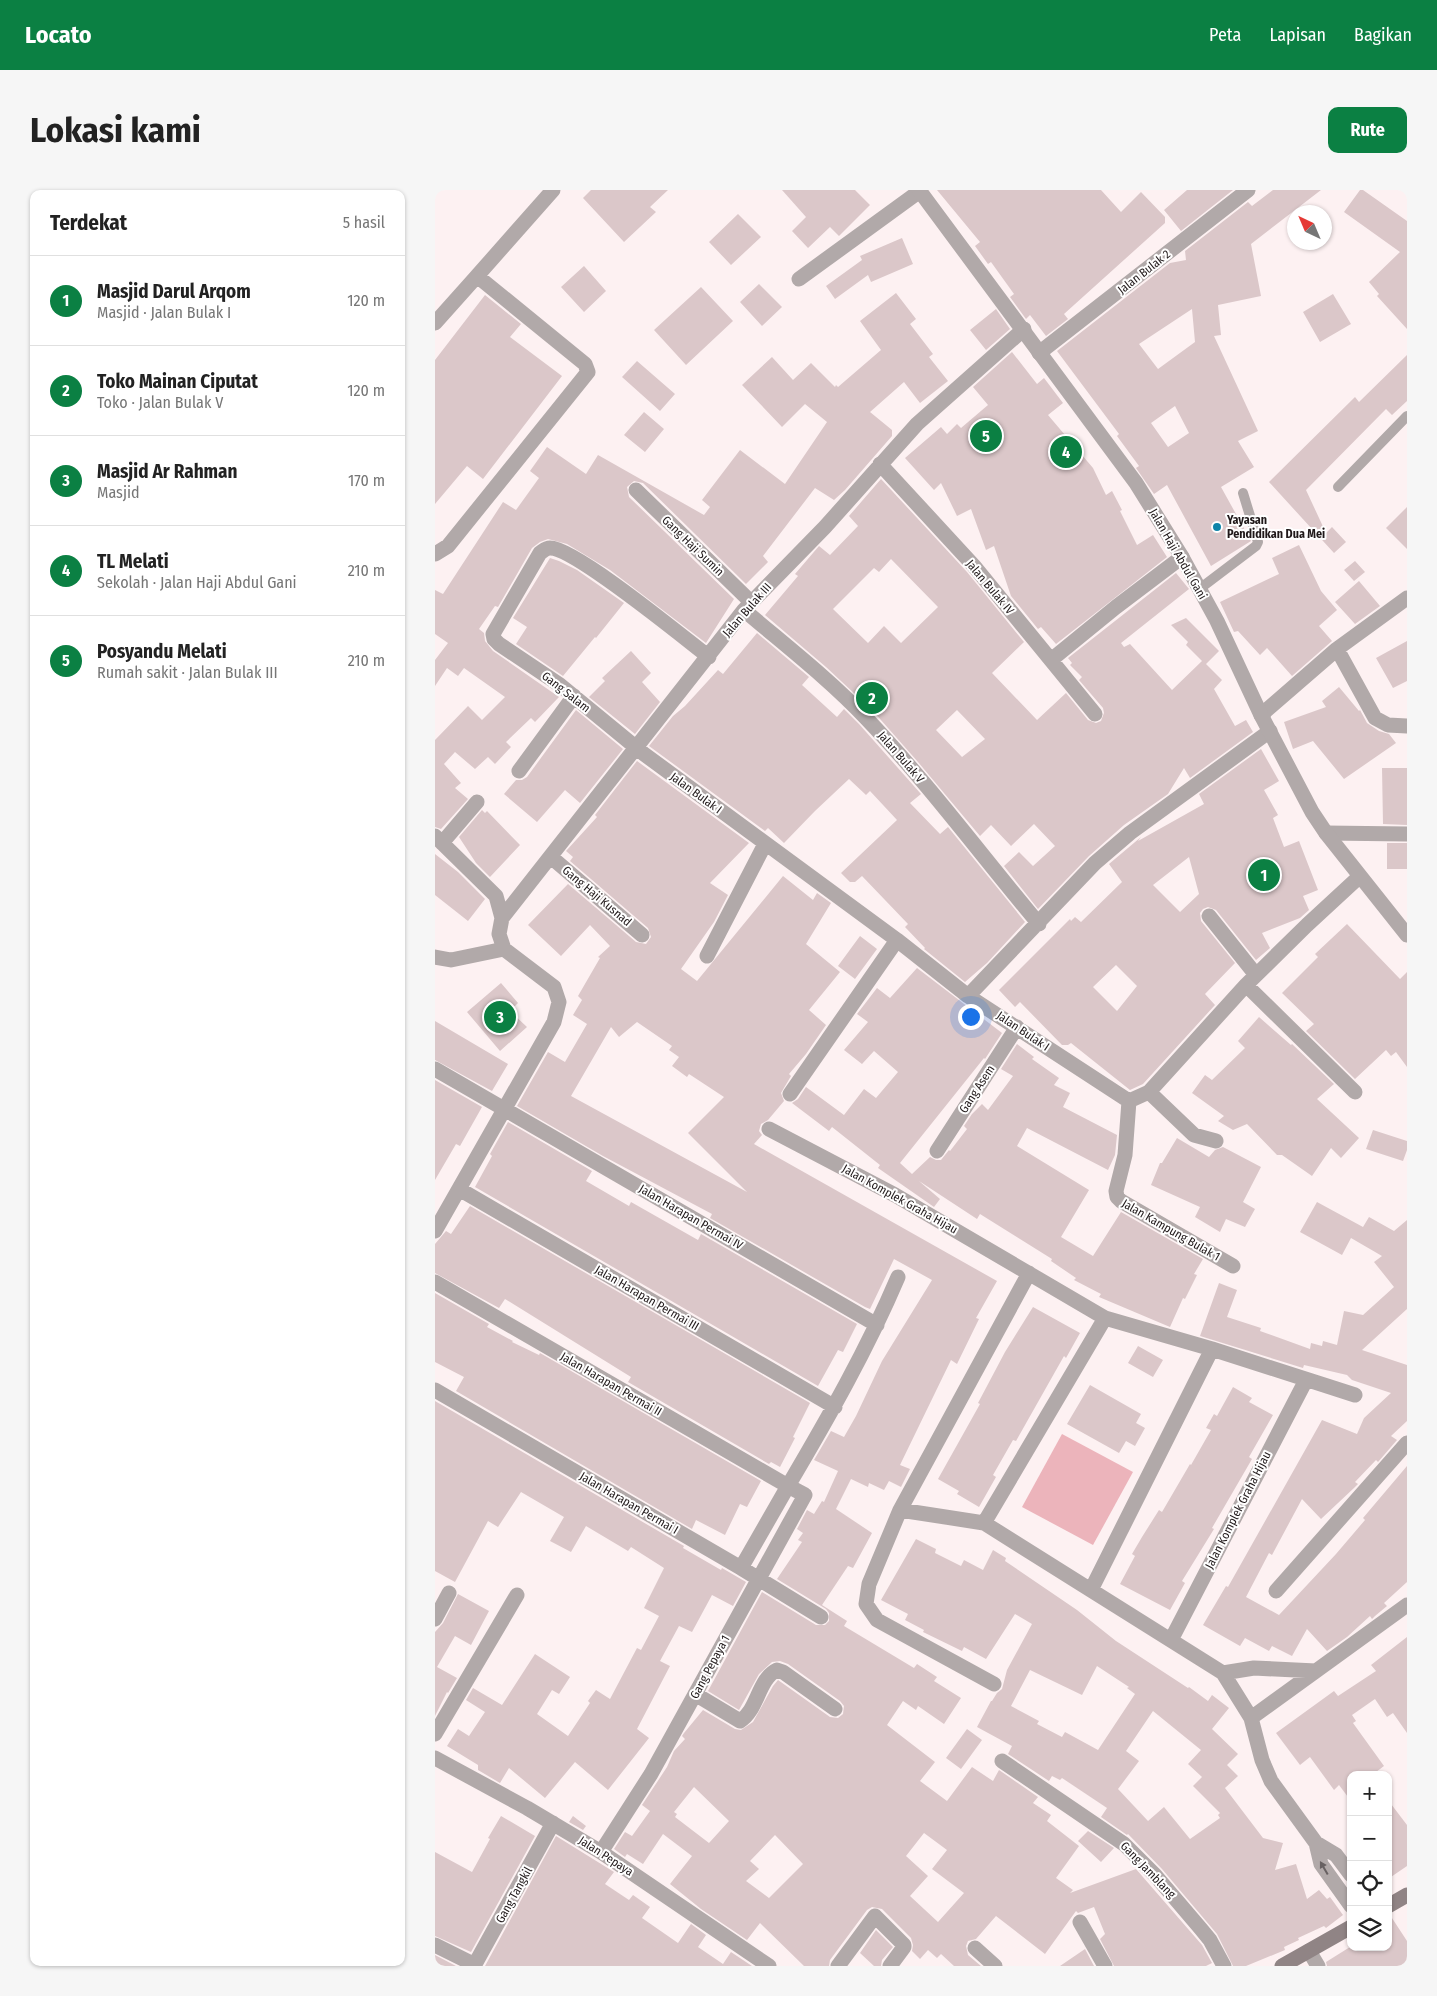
<!DOCTYPE html>
<html lang="id">
<meta charset="utf-8">
<style>
:root{--surface:#fff;--page:#f6f6f6;--text:#222;--muted:#767676;--line:#e0e0e0;--accent:#0b8043}
body{margin:0;font-family:"Fira Sans Condensed",sans-serif;background:var(--page);color:var(--text)}
.controls{position:absolute;right:15px;bottom:15px;display:grid;overflow:hidden;border-radius:10px;box-shadow:0 1px 4px #0004}
.controls button{width:45px;height:45px;display:grid;place-items:center;padding:0;border:0;border-bottom:1px solid var(--line);background:var(--surface);color:var(--text);font:25px sans-serif}
.compass{position:absolute;left:852px;top:15px;width:45px;height:45px;border-radius:50%;background:var(--surface);box-shadow:0 1px 4px #0004;rotate:316deg}
.you{position:absolute;left:535px;top:826px;width:18px;height:18px;margin:-12px;border:4px solid #fff;border-radius:50%;background:#1a73e8;box-shadow:0 0 0 8px #1a73e833}
.badge{display:grid;place-items:center;width:32px;height:32px;border-radius:50%;background:var(--accent);color:#fff;font-size:16px;font-weight:700}
.pin{position:absolute;translate:-50% -50%;border:2px solid #fff;box-shadow:0 1px 5px #0006}
.list{margin:0;padding:0;list-style:none}
h2{display:flex;justify-content:space-between;align-items:center;height:65px;margin:0;padding:0 20px;font-size:21px}
h2 small{font-size:16px;font-weight:400;color:var(--muted)}
.list li{display:grid;grid-template-columns:32px 1fr auto;gap:15px;align-items:center;box-sizing:border-box;height:90px;padding:0 20px;border-top:1px solid var(--line)}
.list b{display:block;font-size:19px;white-space:nowrap}
.list p{margin:0;font-size:16px;white-space:nowrap;color:var(--muted)}
.list em{font-size:16px;font-style:normal;color:var(--muted)}
.icon{flex:none;width:28px;height:28px;fill:none;stroke:currentColor;stroke-width:2;stroke-linecap:round;stroke-linejoin:round}
.map{position:relative;flex:none;width:972px;height:1776px;overflow:hidden;border-radius:10px}
header{display:flex;align-items:center;gap:30px;box-sizing:border-box;height:70px;padding:0 25px;background:var(--accent);color:#fff}
header strong{font-size:24px}
nav{display:flex;gap:28px;margin-inline-start:auto;font-size:18px}
.intro{display:flex;align-items:center;justify-content:space-between;box-sizing:border-box;height:120px;padding:0 30px}
h1{margin:0;font-size:35px}
.button{padding:12px 22px;border-radius:10px;background:var(--accent);color:#fff;font-size:18px;font-weight:700}
main{display:flex;gap:30px;padding:0 30px}
aside{flex:1;background:var(--surface);border-radius:10px;box-shadow:0 1px 4px #0004}
.map>svg:first-child{display:block}
</style>
<header>
<strong>Locato</strong>
<nav><a>Peta</a><a>Lapisan</a><a>Bagikan</a></nav>
</header>
<div class="intro"><h1>Lokasi kami</h1><a class="button">Rute</a></div>
<main>
<aside>
<h2>Terdekat<small>5 hasil</small></h2>
<ul class="list">
<li><span class="badge">1</span><div><b>Masjid Darul Arqom</b><p>Masjid · Jalan Bulak I</p></div><em>120 m</em></li>
<li><span class="badge">2</span><div><b>Toko Mainan Ciputat</b><p>Toko · Jalan Bulak V</p></div><em>120 m</em></li>
<li><span class="badge">3</span><div><b>Masjid Ar Rahman</b><p>Masjid</p></div><em>170 m</em></li>
<li><span class="badge">4</span><div><b>TL Melati</b><p>Sekolah · Jalan Haji Abdul Gani</p></div><em>210 m</em></li>
<li><span class="badge">5</span><div><b>Posyandu Melati</b><p>Rumah sakit · Jalan Bulak III</p></div><em>210 m</em></li>
</ul>
</aside>
<div class="map">
<svg width="972" height="1776" viewBox="0 0 972 1776">
<rect width="100%" height="100%" fill="#fdf1f2"/>
<path fill="#ecb4bb" d="M627,1244L698,1282L658,1355L587,1317Z"/>
<path fill="#dbc7c9" fill-rule="evenodd" d="M156,0H233L215,17L221,22L189,52L148,8Z
M347,0H420L435,15L404,46L395,37L373,58L357,41L371,27Z
M502,0H666L686,22L706,2L730,27V33L629,124L633,129L611,146L595,125L591,129L575,107L579,104L556,72L553,74L540,56L545,52Z
M752,0H798L746,41L729,20Z
M838,0H886L816,54L826,106L783,115L786,145L779,146L823,241L803,251L819,277L786,297L816,351L776,376L732,295L719,304L701,278L704,276L682,246L684,244L622,161L735,73L751,70L750,61L813,12L817,16ZM757,119L760,152L723,179L704,154ZM740,216L754,243L733,257L716,233Z
M925,0H928L972,31V139L942,106L944,104L934,92L965,62L909,22Z
M303,24L326,47L296,75L274,52Z
M467,48L478,74L436,92L433,85L400,109L391,96L427,70L425,66Z
M149,76L171,101L149,122L126,97Z
M324,94L347,117L327,136L305,112Z
M266,97L298,131L251,175L219,140Z
M461,103L481,129L475,134L498,164L494,167L513,191L485,213L469,192L435,222L457,240V246L410,300L399,310L380,298L328,366L333,372L311,394L208,293L199,291L192,297L194,307L299,409L271,453L175,380L132,354L113,349L105,352L97,358L63,417L60,416L44,439L49,443L50,451L58,461L124,507L100,532L96,528L71,552L76,557L60,574L53,567L40,579L20,562L9,574L26,593L20,598L33,609L6,639L0,637V550L33,516L47,530L70,507L29,478L23,486L12,478L0,496V470L13,453L0,444V400L8,404L68,312L81,320L104,288L95,281L112,257L151,284L163,265L269,325L275,317L267,310L305,260L350,294L392,232L370,214L347,237L307,195L337,167L358,190L376,173L400,197L401,195L403,197L446,160L425,131Z
M898,104L916,134L885,152L868,122Z
M50,105L86,134L75,147L127,186L48,289L32,276L0,314V170Z
M561,119L575,139L551,160L535,140Z
M577,162L602,194L609,188L628,213L613,225L658,278L671,305L677,301L687,320L685,321L702,355L718,345L732,367L621,454L606,437L603,439L576,406L559,356L551,360L536,319L522,326L506,293L499,300L470,268L506,237L512,244L522,234L526,238L553,215L538,197Z
M972,165V211L957,225L951,219L871,300L891,343L897,337L911,352L899,363L834,292L920,207L924,212Z
M202,171L240,204L225,221L187,187Z
M209,222L229,239L210,262L189,245Z
M446,289L532,382L589,452L557,483L602,530L631,503L653,530L661,533L666,531L669,523L668,518L644,490L647,487L635,475L637,473L633,468L741,383L754,399L686,453L689,457L695,454L737,500L767,471L751,455L753,452L736,435L751,428L784,461L771,474L787,490L779,499L800,536L811,530L818,542L755,588L749,578L733,604L689,635L654,666L603,719L569,676L584,662L598,676L620,656L599,634L576,656L556,635L545,646L483,572L438,521L391,477L330,425L363,386L360,384L384,356L395,365L423,336L414,326ZM456,369L503,417L466,453L449,436L433,453L398,419L439,378L444,382ZM522,520L550,549L527,567L501,540Z
M972,317V359L951,338Z
M864,355L886,401L902,420L884,436L897,451L857,486L832,458L825,465L803,441L799,442L785,412L844,384L837,368Z
M115,368L124,371L142,380L189,413L161,448L160,447L128,486L81,454L92,437L78,428Z
M920,371L930,382L919,391L909,380Z
M924,391L945,416L920,434L900,412Z
M322,443L374,487L367,495L402,527L409,519L424,534L486,604L475,613L505,644L513,637L590,732L552,773L530,792L489,759L490,758L470,737L473,734L427,686L420,692H415L406,683L462,630L435,601L431,605L414,589L380,621L349,653L333,638L330,641L214,556L238,526L250,516L283,480L288,484Z
M972,451V491L958,498L941,468Z
M196,461L216,483L207,492L225,512L200,544L154,507L170,491L167,488Z
M904,497L924,521L925,520L932,533L944,541L954,544L961,553L909,589L878,551L858,559L849,532L891,517L887,511Z
M141,520L188,559L145,613L130,600L102,632L69,604L81,590H87L92,587Z
M826,559L844,591L829,600L843,625L838,628L849,657L864,651L883,700L868,706L874,720L865,728L827,743L835,758L821,770L781,720L773,717L768,719L765,723L766,731L800,773L770,804L780,815L708,894L695,900L636,853L633,855H627L585,812L580,817L564,800L635,729L636,731L640,727L646,732L687,692L674,674L706,647L703,651L769,614L764,604ZM754,667L764,704L745,722L718,695ZM681,775L702,796L682,821L658,797Z
M202,571L314,653L275,693L293,705L279,732L246,779L262,791L348,686L378,710L382,703L396,713L371,754L405,782L374,820L391,835L371,864L354,884L356,886L346,903L349,911L333,930L326,934L324,941L327,945L319,954L562,1091L541,1128L544,1129L522,1174L516,1170L465,1275L475,1279L466,1297L454,1291L449,1300L434,1293L433,1297L416,1289L401,1319L437,1343L418,1378L413,1376L387,1415L412,1431L409,1436L479,1478L482,1474L502,1487L499,1491L526,1508L509,1534L483,1516L481,1520L468,1511L452,1535L500,1572L485,1591L512,1611L537,1577L558,1591L564,1580L603,1607L598,1613L616,1625L612,1631L644,1656L621,1688L638,1700L635,1703L701,1679L767,1755L777,1773L771,1776H679L665,1749L670,1744L659,1717L643,1723L641,1721L610,1764L561,1726L541,1749L533,1751L531,1756L533,1765L546,1776H519L506,1764L502,1768L493,1760L485,1769L477,1761L478,1755L476,1748L447,1719L437,1717L432,1720L395,1770L394,1776H369L325,1733L312,1750L266,1719L235,1694L257,1666L228,1644L208,1674L192,1664L190,1667L179,1659L190,1642L197,1646L215,1621L207,1615L232,1577L239,1561L250,1549L247,1546L249,1543L268,1520L300,1539L306,1540L318,1532L338,1496L343,1490L395,1527L403,1528L408,1524L409,1516L405,1511L353,1474L345,1471L337,1472L324,1484L304,1520L273,1501L327,1402L381,1435H390L394,1431V1423L391,1419L342,1389L367,1352L363,1350L368,1343L362,1339L372,1320L379,1324L387,1311L389,1312L403,1281L379,1270L396,1241L409,1247L421,1226L447,1171L497,1090L459,1069L435,1119L430,1117L275,1028L277,1024L168,966L82,916L113,862L130,872L152,834L138,825L147,810L143,806L165,768L163,767L175,756L155,735L126,766L93,735L133,694L201,752L211,754L216,747L213,738L135,671L138,667L131,661L162,627L160,625ZM202,832L237,856L234,860L244,867L237,876L252,887L254,884L289,907L253,943L312,1002L136,906L176,837L184,847ZM259,1597L294,1631L274,1653L240,1627L242,1624L239,1622ZM489,1643L512,1660L497,1679L529,1703L503,1732L475,1706L493,1686L471,1666ZM340,1645L368,1674L334,1708L311,1691L324,1679L315,1671Z
M947,578H972V635L948,634Z
M47,620L50,623L52,621L85,655L55,687L41,673L24,647Z
M952,653H972V679H952Z
M0,664L23,682L50,709L33,731L0,705Z
M912,734L965,789L972,782V877L961,862L956,866L951,860L920,889L871,841L879,834L847,803L883,767L880,764Z
M425,746L442,759L420,789L403,776Z
M482,778L567,843L550,869L549,868L465,973L477,984L495,967L501,970H506L514,960L515,961L532,939L529,936L537,924L547,914L553,920L578,886L566,879L582,854L599,867L597,869L624,888L619,895L635,903L628,917L682,945L680,965L673,980L592,938L582,956L654,1000L626,1047L658,1066L686,1022L768,1069L759,1084L762,1085L750,1109L748,1108L735,1137L664,1107L666,1104L639,1090L641,1088L616,1071L617,1069L545,1024L542,1029L484,991L505,1009L499,1017L443,978L445,975L397,937L394,941L357,913L363,909L371,897L409,925L429,899L441,908L463,882L439,861L427,874L409,860L433,832L422,824L442,798L455,808Z
M66,793L83,813L75,821L92,837L65,861L32,822Z
M824,827L856,855L857,854L899,894L882,909L924,948L906,968L896,958L877,986L847,965H842L812,934L798,940L783,931L789,926L757,903L770,885L777,890L810,858L803,851Z
M0,831L73,874L57,901L0,870Z
M0,890L47,917L25,956L21,954L0,990Z
M73,932L157,981L151,991L194,1016L196,1012L263,1050L266,1044L422,1134L408,1162L403,1160L383,1196L40,997L57,966L55,964Z
M938,940L972,951V960L968,971L931,959Z
M742,948L774,967L780,960L788,957L826,977L808,1012L820,1019L810,1037L791,1029L785,1042L760,1027L765,1017L716,995L725,973H727Z
M882,1012L928,1037L934,1027L959,1041L972,1030V1119L927,1160L972,1175V1231L956,1246L962,1250L943,1272L941,1270L920,1292L923,1294L919,1298L886,1329L867,1309L837,1365L834,1363L811,1407L844,1425L901,1364L930,1330L928,1328L972,1276V1392L949,1413L952,1416L940,1426L937,1429L935,1426L912,1447L892,1461L872,1439L857,1466L837,1456L834,1461L810,1448L805,1456L768,1435L791,1396L793,1397L887,1230L922,1244L929,1228L956,1203L917,1190L912,1185L869,1175L868,1178L765,1146L784,1093L802,1100L792,1127L826,1138L825,1141L875,1159L876,1153L887,1156L888,1151L902,1155L909,1121L928,1125L959,1097L939,1072L947,1066L916,1048L907,1065L865,1042Z
M35,1016L375,1213L358,1247L360,1248L345,1277L336,1272L334,1274L193,1192L196,1187L70,1109L64,1118L0,1083V1054L11,1041L16,1044Z
M0,1103L54,1134L52,1137L78,1151L77,1152L104,1165L105,1163L326,1291L312,1317L305,1314L290,1345L261,1330L257,1339L21,1201L29,1187L0,1172Z
M598,1117L645,1143L631,1168L629,1166L581,1251L578,1250L558,1285L561,1287L544,1317L522,1304L524,1301L503,1289L545,1214L543,1213L570,1162Z
M703,1156L728,1170L718,1187L693,1173Z
M655,1195L706,1224L701,1233L710,1238L700,1256L691,1251L684,1263L632,1234Z
M798,1197L817,1208L814,1212L838,1225L814,1267L817,1269L777,1338L779,1339L747,1391L750,1393L735,1420L685,1394L700,1366L697,1364L707,1347L724,1320L727,1322L755,1274L756,1275L776,1240L771,1238L779,1224L782,1226Z
M0,1211L249,1356L248,1358L286,1380L287,1378L311,1392L298,1416L277,1405L257,1442L244,1436L225,1471L235,1476L202,1539L214,1548L173,1600L140,1572L110,1608L74,1578L65,1593L43,1580V1575L12,1556L23,1539L34,1546L50,1522L31,1510L38,1498L67,1515L100,1464L135,1487L124,1504L117,1500L102,1524L133,1546L155,1513L153,1511L161,1500L175,1509L202,1458L206,1460L224,1426L209,1418L229,1378L196,1357L193,1361L151,1336L136,1362L115,1351L129,1327L86,1302L63,1337L53,1331L20,1392L0,1381Z
M481,1349L501,1359L500,1363L526,1376L529,1370L548,1380L558,1360L571,1368L570,1371L642,1420L681,1451L753,1498L754,1497L773,1511L777,1505L794,1518L777,1539L803,1564L792,1575L803,1586L790,1598L828,1648L848,1653L840,1680L861,1674L872,1709L884,1700L892,1709L895,1707L908,1725L891,1738L889,1736L863,1748L864,1750L849,1757L850,1760L811,1776H798L782,1744L727,1679L693,1644L692,1645L666,1627L672,1618L627,1588L625,1590L617,1586L614,1591L573,1564L577,1556L542,1537L556,1511H557L562,1503L567,1499L572,1480L597,1434L580,1424L551,1469L529,1457L527,1461L488,1442L489,1440L470,1430L473,1424L446,1410ZM662,1476L694,1497L692,1498L700,1504L663,1560L630,1542L627,1547L602,1534L604,1531L576,1516L595,1480L647,1505ZM718,1521L766,1560L753,1574L767,1587L758,1596L785,1623L783,1625L785,1628L755,1649L729,1617L713,1631L683,1599L704,1571L691,1561Z
M23,1404L54,1421L36,1455L20,1446L2,1477L22,1488L13,1503L12,1502L0,1526V1442L8,1433Z
M972,1447V1543L958,1523L952,1527L940,1509L917,1525L921,1531L918,1533L949,1576L937,1585H916V1611L904,1595L899,1600L875,1567L865,1575L841,1543L899,1501L903,1506L941,1481L936,1475Z
M532,1539L547,1550L526,1579L511,1568Z
M953,1610L972,1635V1676L953,1689Z
M66,1626L100,1646L36,1762L0,1746V1662L37,1682L55,1649L53,1648Z
M138,1626L151,1636L148,1640L134,1632Z
M653,1641L679,1658L666,1672L643,1651Z
M121,1646L179,1682L170,1694L194,1710L198,1705L215,1717L207,1728L243,1753L256,1734L271,1745L263,1757L288,1774L296,1762L317,1776H50Z
M953,1725H955L972,1751V1776H892L891,1772L915,1757H953Z
M441,1740L458,1757L447,1770L446,1776H439L425,1763Z
M650,1759L659,1776H625Z
M0,1765L21,1776H0Z"/>
<g fill="none" stroke-linecap="round" stroke-linejoin="round">
<path stroke="#b1a9a9" stroke-width="10" d="M903,297L972,226
M763,400L821,356L823,352L808,303"/>
<path stroke="#b1a9a9" stroke-width="15" d="M42,86L118,0
M364,89L485,1
M0,133L42,86L150,174L153,182L13,356L0,364
M604,163L813,0
M445,274L539,376L660,524
M201,300L316,412
M309,420C350,455 394,489 431,528C493,593 546,665 604,734
M902,459L940,528L953,535L972,536
M274,467C248,447 140,358 115,358C111,358 108,361 105,363L58,444L59,449L64,454L125,495L209,564L462,750L533,806L694,911L714,902L811,795L872,735L924,687
M616,470L681,417L747,367
M826,525L902,459L972,408
M84,581L139,506
M891,643L972,644
M0,646L61,706L67,728L64,744L69,759L119,797L124,812L119,832L0,1041
M7,653L42,612
M116,667L207,745
M774,726L821,785
M67,728L309,420L390,337L482,234L589,139
M272,766L330,654
M0,767L16,770L69,759
M811,795L920,902
M533,806L660,673L695,643L835,541
M0,879L442,1135
M714,902L759,945L781,951
M355,904L462,750
M694,911L690,965L681,1001L682,1007L686,1011L798,1076
M334,939L460,1005L670,1128L777,1159L920,1205
M502,961L582,837
M24,999L400,1217
M0,1092L353,1296L306,1378
M0,1200L306,1378L386,1427
M465,1320L549,1333L788,1483L816,1528L827,1570L836,1591L881,1653L886,1674L916,1716
M549,1333L670,1128
M656,1400L777,1159
M841,1401L972,1253
M0,1429L14,1403
M736,1450L871,1190
M788,1483L819,1478L881,1481
M559,1494L442,1430L431,1414L434,1394L465,1320L594,1083
M260,1504L305,1531C323,1520 323,1489 342,1480L348,1482L400,1519
M816,1528L972,1415
M0,1544L82,1405
M0,1568L92,1618L166,1662L334,1776
M567,1571L689,1654L720,1685L766,1739L775,1750L789,1776
M881,1653L901,1665L916,1685
M166,1662L216,1584L370,1305L353,1296C393,1228 432,1160 463,1087
M645,1732L670,1776
M0,1755L40,1775
M540,1758L560,1776
M874,1761L883,1776
M39,1776L118,1633
M403,1776L440,1726L469,1755V1757L455,1776"/>
<path stroke="#b1a9a9" stroke-width="15" d="M484,0L701,293L747,367L782,431L826,525L877,622L891,643L972,745"/>
<path stroke="#908485" stroke-width="15" d="M953,1716L972,1705
M847,1776L916,1737"/>
</g>
<defs><path id="oneway-solid" d="M-6-.8H1V-3.2L6.5 0L1 3.2V.8H-6Z" transform="scale(1.25)"/></defs>
<use fill="#686162" href="#oneway-solid" transform="translate(889 1678) rotate(-120)"/>
<circle fill="#0e84a9" stroke="#fff" stroke-width="2" cx="782" cy="337" r="5"/>
<g text-anchor="middle" stroke-width="4" stroke-linejoin="round" paint-order="stroke">
<g font-size="12" fill="#20191a" stroke="#fff">
<text transform="translate(709 82) rotate(-38)" y="4">Jalan Bulak 2</text>
<text transform="translate(258 356) rotate(44)" y="4">Gang Haji Sumin</text>
<text transform="translate(743 364) rotate(60)" y="4">Jalan Haji Abdul Gani</text>
<text transform="translate(555 397) rotate(50)" y="4">Jalan Bulak IV</text>
<text transform="translate(312 420) rotate(-49)" y="4">Jalan Bulak III</text>
<text transform="translate(131 502) rotate(38)" y="4">Gang Salam</text>
<text transform="translate(466 567) rotate(49)" y="4">Jalan Bulak V</text>
<text transform="translate(261 603) rotate(36)" y="4">Jalan Bulak I</text>
<text transform="translate(162 706) rotate(40)" y="4">Gang Haji Kusnad</text>
<text transform="translate(588 841) rotate(34)" y="4">Jalan Bulak I</text>
<text transform="translate(542 899) rotate(-57)" y="4">Gang Asem</text>
<text transform="translate(465 1009) rotate(29)" y="4">Jalan Komplek Graha Hijau</text>
<text transform="translate(256 1027) rotate(30)" y="4">Jalan Harapan Permai IV</text>
<text transform="translate(736 1040) rotate(30)" y="4">Jalan Kampung Bulak 1</text>
<text transform="translate(212 1108) rotate(30)" y="4">Jalan Harapan Permai III</text>
<text transform="translate(176 1194) rotate(30)" y="4">Jalan Harapan Permai II</text>
<text transform="translate(194 1313) rotate(30)" y="4">Jalan Harapan Permai I</text>
<text transform="translate(803 1320) rotate(-63)" y="4">Jalan Komplek Graha Hijau</text>
<text transform="translate(275 1477) rotate(-62)" y="4">Gang Pepaya 1</text>
<text transform="translate(171 1666) rotate(33)" y="4">Jalan Pepaya</text>
<text transform="translate(713 1680) rotate(46)" y="4">Gang Jamblang</text>
<text transform="translate(79 1705) rotate(-61)" y="4">Gang Tangkil</text>
</g>
<g font-size="12" font-weight="bold" fill="#20191a" stroke="#fff" text-anchor="start">
<text x="792" y="334">Yayasan<tspan x="792" dy="14">Pendidikan Dua Mei</tspan></text>
</g>
</g>
</svg>
<div class="controls">
<button>+</button>
<button>−</button>
<button><svg class="icon" aria-label="locate" viewBox="0 0 24 24"><circle cx="12" cy="12" r="6"/><path d="M12 2v4M12 18v4M2 12h4M18 12h4"/></svg></button>
<button><svg class="icon" aria-label="layers" viewBox="0 0 24 24"><path d="M12 4l9 5-9 5-9-5zM3 14l9 5 9-5"/></svg></button>
</div>
<svg class="compass" viewBox="-18 -18 36 36"><path d="M0-13l5 13h-10z" fill="#e53935"/><path d="M0 13l5-13h-10z" fill="#767676"/></svg>
<div class="you"></div>
<div class="pin badge" style="left:829px;top:685px">1</div>
<div class="pin badge" style="left:437px;top:508px">2</div>
<div class="pin badge" style="left:65px;top:827px">3</div>
<div class="pin badge" style="left:631px;top:262px">4</div>
<div class="pin badge" style="left:551px;top:246px">5</div>
</div>
</main>
